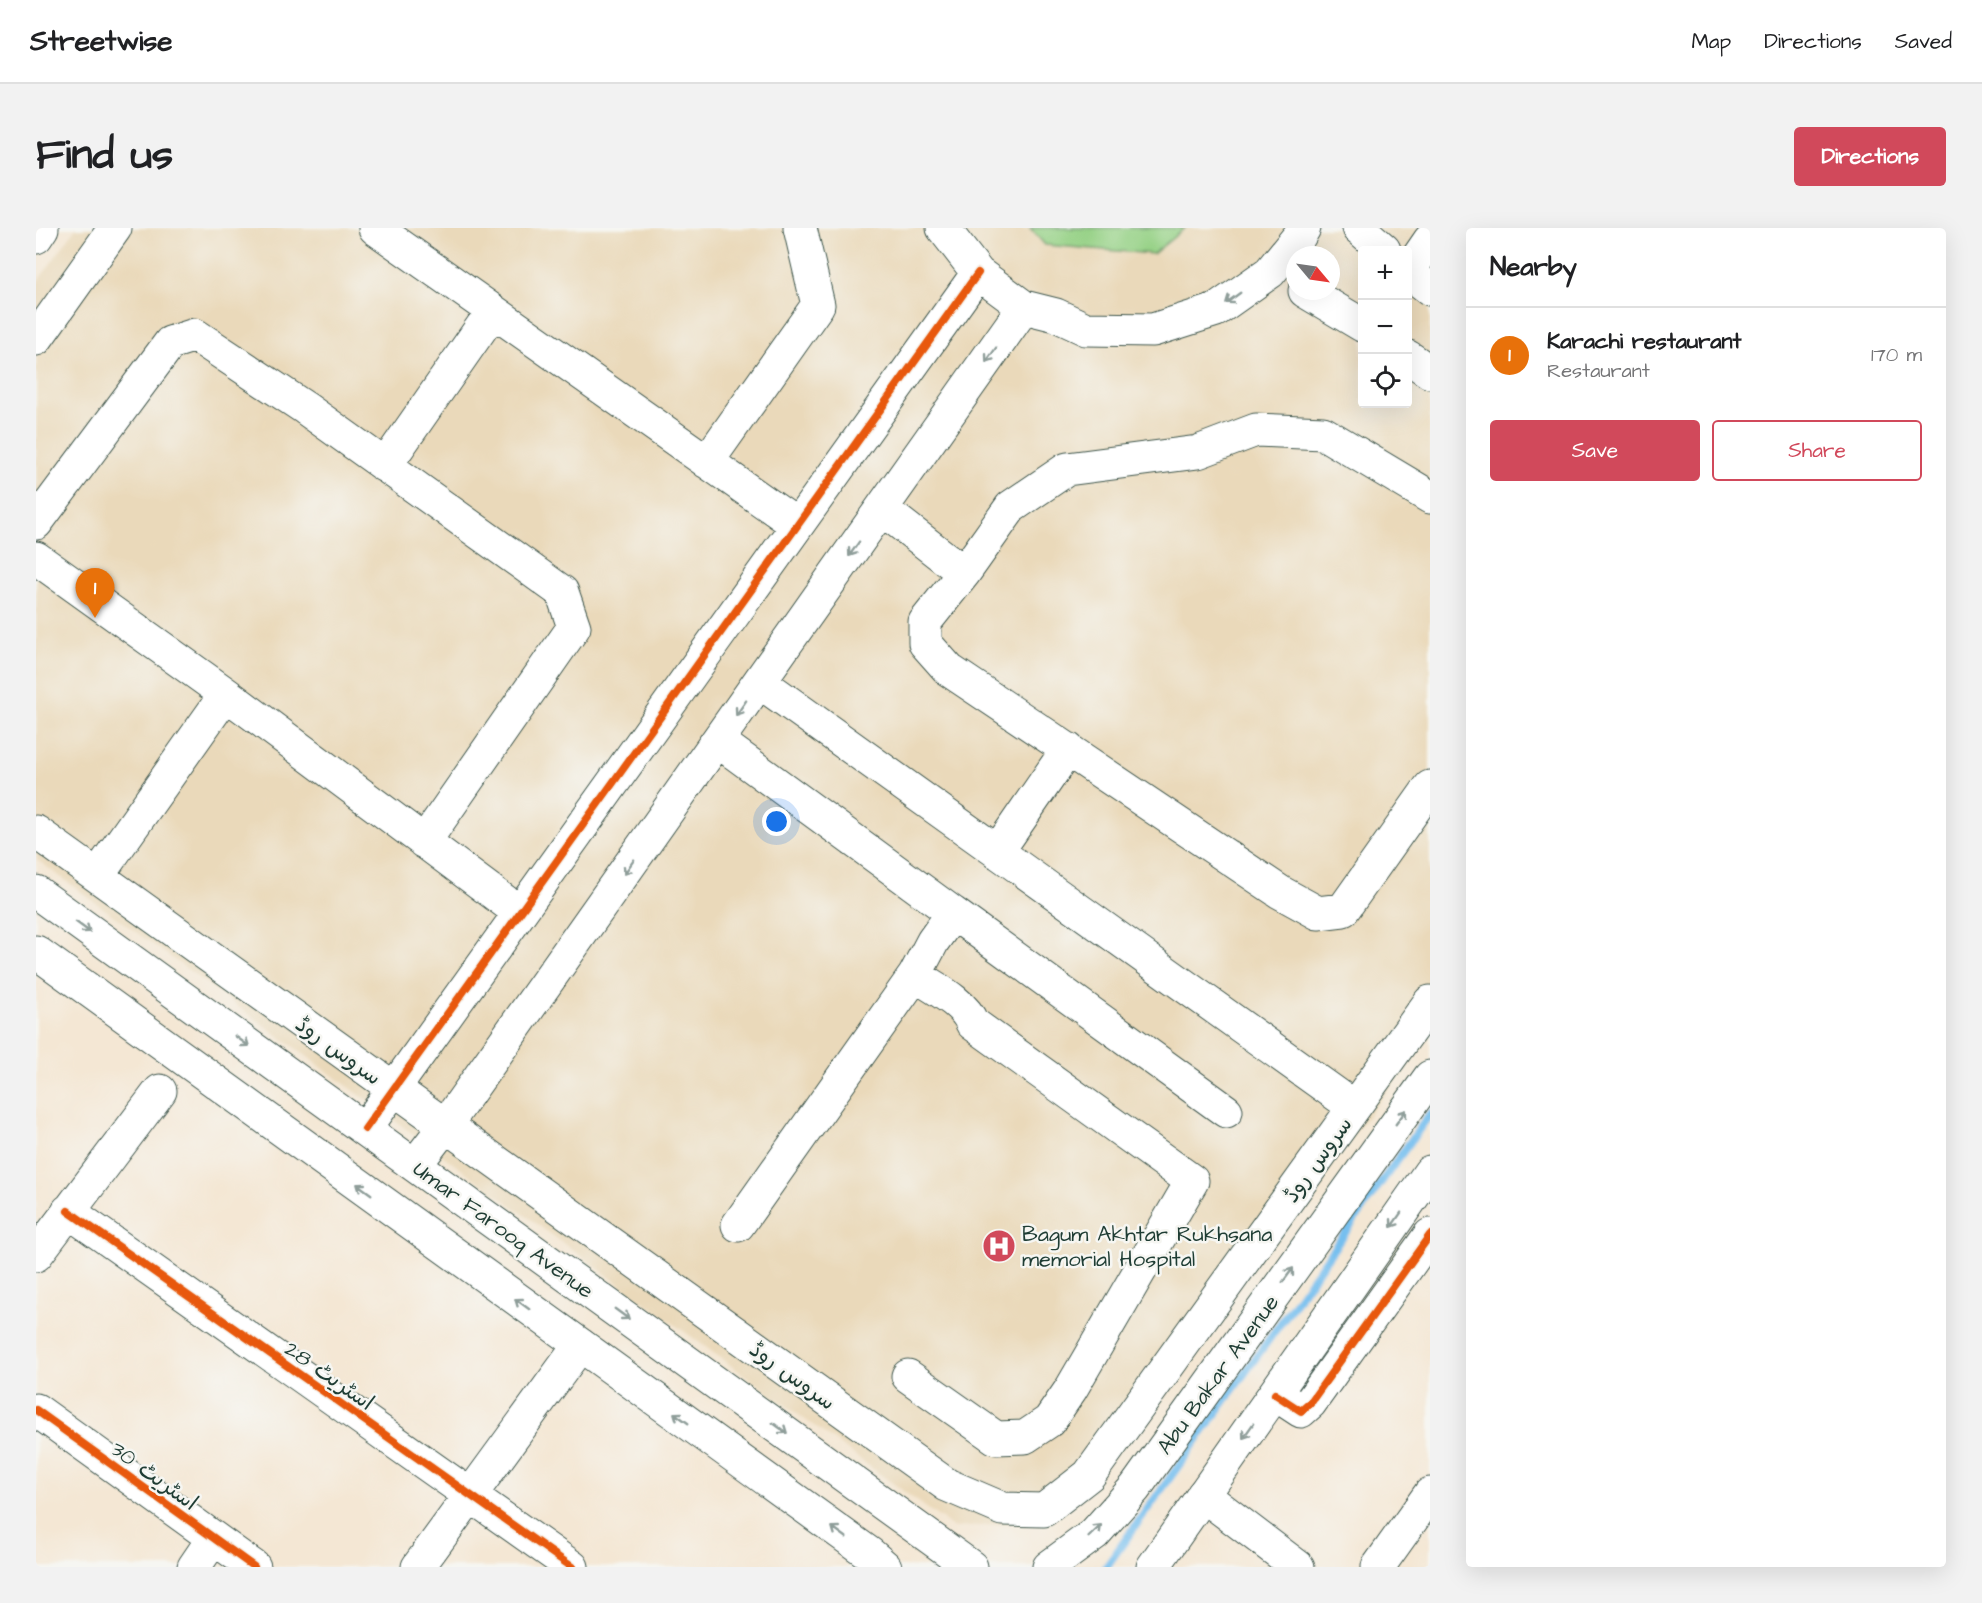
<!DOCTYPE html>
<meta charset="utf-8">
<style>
:root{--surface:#fff;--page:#f2f2f2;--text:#202124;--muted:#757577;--line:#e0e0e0;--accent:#d1495b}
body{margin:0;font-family:"Architects Daughter","Playpen Sans Arabic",sans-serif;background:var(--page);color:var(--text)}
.controls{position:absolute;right:18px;top:18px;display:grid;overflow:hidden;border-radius:6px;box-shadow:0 6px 24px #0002}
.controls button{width:54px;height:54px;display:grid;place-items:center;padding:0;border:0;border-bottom:2px solid var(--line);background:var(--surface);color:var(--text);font:30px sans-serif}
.compass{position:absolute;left:1250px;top:18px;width:54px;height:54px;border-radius:50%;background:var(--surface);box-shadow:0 6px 24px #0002;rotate:119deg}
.you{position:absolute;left:741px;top:594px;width:21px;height:21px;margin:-15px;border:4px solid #fff;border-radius:50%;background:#1a73e8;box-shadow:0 0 0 9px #1a73e833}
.badge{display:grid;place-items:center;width:39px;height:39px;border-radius:50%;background:var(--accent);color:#fff;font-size:20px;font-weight:700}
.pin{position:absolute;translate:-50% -50px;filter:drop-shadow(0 2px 3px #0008)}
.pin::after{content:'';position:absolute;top:32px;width:21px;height:18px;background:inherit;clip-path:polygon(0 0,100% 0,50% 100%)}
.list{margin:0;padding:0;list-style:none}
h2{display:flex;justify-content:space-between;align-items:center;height:78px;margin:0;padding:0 24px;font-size:26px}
h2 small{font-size:20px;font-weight:400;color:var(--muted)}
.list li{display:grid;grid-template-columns:39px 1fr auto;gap:18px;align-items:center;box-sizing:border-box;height:96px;padding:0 24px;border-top:2px solid var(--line)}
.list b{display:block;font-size:22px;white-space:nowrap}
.list p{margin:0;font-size:20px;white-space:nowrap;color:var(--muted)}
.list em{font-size:20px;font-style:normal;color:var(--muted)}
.actions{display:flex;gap:12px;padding:18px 24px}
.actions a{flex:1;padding:14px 0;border:2px solid var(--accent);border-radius:6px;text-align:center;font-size:21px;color:var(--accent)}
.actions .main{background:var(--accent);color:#fff}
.icon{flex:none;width:33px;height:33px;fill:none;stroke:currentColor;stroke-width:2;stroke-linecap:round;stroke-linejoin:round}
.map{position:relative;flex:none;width:1394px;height:1339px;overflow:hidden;border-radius:6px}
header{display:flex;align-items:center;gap:36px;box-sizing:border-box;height:84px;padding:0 30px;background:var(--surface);border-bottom:2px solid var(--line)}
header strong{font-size:28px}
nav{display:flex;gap:33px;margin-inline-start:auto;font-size:21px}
.intro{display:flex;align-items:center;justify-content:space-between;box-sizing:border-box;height:144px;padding:0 36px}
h1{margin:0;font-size:42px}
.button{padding:15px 27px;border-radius:6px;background:var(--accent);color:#fff;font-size:21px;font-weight:700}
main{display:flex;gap:36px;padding:0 36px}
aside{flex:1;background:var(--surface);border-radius:6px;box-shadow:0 6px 24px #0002}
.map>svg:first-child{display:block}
</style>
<header>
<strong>Streetwise</strong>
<nav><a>Map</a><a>Directions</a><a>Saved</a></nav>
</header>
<div class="intro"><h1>Find us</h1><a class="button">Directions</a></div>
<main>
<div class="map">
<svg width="1394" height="1339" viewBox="0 0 1394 1339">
<rect width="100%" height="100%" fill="#f6f6f2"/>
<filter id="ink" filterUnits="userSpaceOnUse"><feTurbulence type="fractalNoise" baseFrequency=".0167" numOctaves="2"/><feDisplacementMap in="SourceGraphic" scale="12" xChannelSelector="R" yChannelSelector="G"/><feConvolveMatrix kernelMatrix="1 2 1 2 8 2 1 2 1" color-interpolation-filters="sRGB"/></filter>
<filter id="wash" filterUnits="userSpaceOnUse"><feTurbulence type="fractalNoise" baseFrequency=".008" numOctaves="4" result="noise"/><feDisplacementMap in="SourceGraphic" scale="24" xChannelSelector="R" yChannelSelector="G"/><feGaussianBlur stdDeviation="1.35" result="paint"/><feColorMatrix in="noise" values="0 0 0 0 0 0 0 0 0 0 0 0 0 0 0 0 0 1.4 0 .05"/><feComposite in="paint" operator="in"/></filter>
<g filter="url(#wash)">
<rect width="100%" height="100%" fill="#f4e7d4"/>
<path fill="#ead9ba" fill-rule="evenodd" d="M40,0H1394V808L1017,1292L918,1300L0,631V56ZM1326,22H1372V176H1326ZM1259,27H1295V63H1259Z"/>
<path fill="#97d287" stroke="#5b885e" stroke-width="1.5" d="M994,0H1149L1117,26L1009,17Z"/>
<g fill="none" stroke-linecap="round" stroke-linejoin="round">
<path stroke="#76bfef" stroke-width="8" d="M1070,1339L1394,886"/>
</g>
</g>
<g filter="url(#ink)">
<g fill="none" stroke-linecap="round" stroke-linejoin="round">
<g stroke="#3f564c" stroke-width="35">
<path id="minor" d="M339,0L761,297
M907,0L942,45L988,79L1020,87L1050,101L1117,102L1180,82L1234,44L1264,7L1268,0
M1323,0L1348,22
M1372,44L1394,12
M1372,44L1394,61
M1269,63L1326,97
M0,111L79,0
M1372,129L1394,144
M671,234L782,77L764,0
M349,238L457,83
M1394,269L1287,205L1220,202L1162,224L1031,241L975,279L928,345L889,394V415L913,442L1244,664L1282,685L1307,682L1394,559
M846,281L928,345
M0,295L134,115L159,107L269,180L526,364L538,399L388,614
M0,330L190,466L483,684
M724,454L1318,879
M682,513L917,685L897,713L879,747C897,759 929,775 936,795L1156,953L1035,1161L1013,1193L989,1209L960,1210L872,1148
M0,604L911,1257L967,1281L1008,1282L1053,1247L1394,774
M961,624L1032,521
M62,647L190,466
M917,685L1190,883
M329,901L942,45
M379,937L409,898L988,79
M32,983L536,1339
M702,997L879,747
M0,1027L124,863
M1239,1166L1265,1183L1274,1175L1394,1007
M0,1182L218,1339
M1167,1267L1262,1339
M158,1339L177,1311
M382,1339L544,1117
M1342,1339L1394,1266"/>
</g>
<g stroke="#3f564c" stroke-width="35">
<path id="major" d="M0,9L6,0
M0,664L935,1339
M0,724L834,1326L849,1339
M1013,1339L1058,1306L1099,1260L1394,849
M1117,1339L1394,944"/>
</g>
<use href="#minor" stroke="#fff" stroke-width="33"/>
<use href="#major" stroke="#fff" stroke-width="33"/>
<g stroke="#f6f6f2" stroke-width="11">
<path id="cycleway" d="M329,901L942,45
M32,983L536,1339
M1239,1166L1265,1183L1274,1175L1394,1007
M0,1182L218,1339"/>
</g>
<use href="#cycleway" stroke="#e8590c" stroke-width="8"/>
</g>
<defs><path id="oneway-shaft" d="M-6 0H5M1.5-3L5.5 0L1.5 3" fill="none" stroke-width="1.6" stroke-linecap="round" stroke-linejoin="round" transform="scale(1.5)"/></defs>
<g stroke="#8f9e9a">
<use href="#oneway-shaft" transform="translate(1197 70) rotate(144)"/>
<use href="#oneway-shaft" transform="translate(955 127) rotate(125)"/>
<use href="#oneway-shaft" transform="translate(818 321) rotate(125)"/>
<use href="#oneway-shaft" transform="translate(705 480) rotate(125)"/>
<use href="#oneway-shaft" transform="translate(593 639) rotate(125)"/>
<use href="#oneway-shaft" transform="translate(47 699) rotate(36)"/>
<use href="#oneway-shaft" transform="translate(206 813) rotate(36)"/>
<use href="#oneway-shaft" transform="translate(1365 889) rotate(-54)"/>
<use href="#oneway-shaft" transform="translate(328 961) rotate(-144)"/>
<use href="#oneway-shaft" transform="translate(1360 992) rotate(125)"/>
<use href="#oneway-shaft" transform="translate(1252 1047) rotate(-54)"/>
<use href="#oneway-shaft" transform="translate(486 1076) rotate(-144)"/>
<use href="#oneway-shaft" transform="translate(586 1086) rotate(36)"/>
<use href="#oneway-shaft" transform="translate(645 1190) rotate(-144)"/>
<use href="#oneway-shaft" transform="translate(744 1200) rotate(36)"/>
<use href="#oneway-shaft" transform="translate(1212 1203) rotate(125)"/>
<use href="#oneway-shaft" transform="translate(1059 1303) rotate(-44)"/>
<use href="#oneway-shaft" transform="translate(803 1304) rotate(-144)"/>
</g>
</g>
<defs>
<g id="hospital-disc" transform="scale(1.725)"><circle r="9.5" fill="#d1495b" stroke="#f6f6f2"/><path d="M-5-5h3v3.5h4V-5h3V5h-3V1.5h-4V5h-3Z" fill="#fff"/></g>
</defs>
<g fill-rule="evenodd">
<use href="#hospital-disc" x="963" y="1018"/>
</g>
<g text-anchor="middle" stroke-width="5" stroke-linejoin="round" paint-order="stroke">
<g font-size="22" fill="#1f3d34" stroke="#f6f6f2">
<text transform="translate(303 822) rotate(36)" y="8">سروس روڈ</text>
<text transform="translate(1281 931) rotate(-54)" y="8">سروس روڈ</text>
<text transform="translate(468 1001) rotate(36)" y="8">Umar Farooq Avenue</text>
<text transform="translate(1181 1146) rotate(-54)" y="8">Abu Bakar Avenue</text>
<text transform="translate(294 1147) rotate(35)" y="8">اسٹریٹ 28</text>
<text transform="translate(757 1147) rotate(36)" y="8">سروس روڈ</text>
<text transform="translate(119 1247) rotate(36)" y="8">اسٹریٹ 30</text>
</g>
<g font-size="22" fill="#1f3d34" stroke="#f6f6f2" text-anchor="start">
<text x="986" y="1013">Bagum Akhtar Rukhsana<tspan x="986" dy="25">memorial Hospital</tspan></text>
</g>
</g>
</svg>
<div class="controls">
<button>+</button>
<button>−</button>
<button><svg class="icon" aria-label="locate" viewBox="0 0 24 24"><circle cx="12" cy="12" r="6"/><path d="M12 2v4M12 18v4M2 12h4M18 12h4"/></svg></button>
</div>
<svg class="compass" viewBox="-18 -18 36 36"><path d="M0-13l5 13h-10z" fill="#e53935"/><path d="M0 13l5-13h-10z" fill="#757577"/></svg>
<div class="you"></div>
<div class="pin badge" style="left:59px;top:390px;background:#e8710a">1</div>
</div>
<aside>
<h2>Nearby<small></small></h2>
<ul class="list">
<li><span class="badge" style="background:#e8710a">1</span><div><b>Karachi restaurant</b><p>Restaurant</p></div><em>170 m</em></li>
</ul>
<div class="actions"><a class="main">Save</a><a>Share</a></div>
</aside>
</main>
